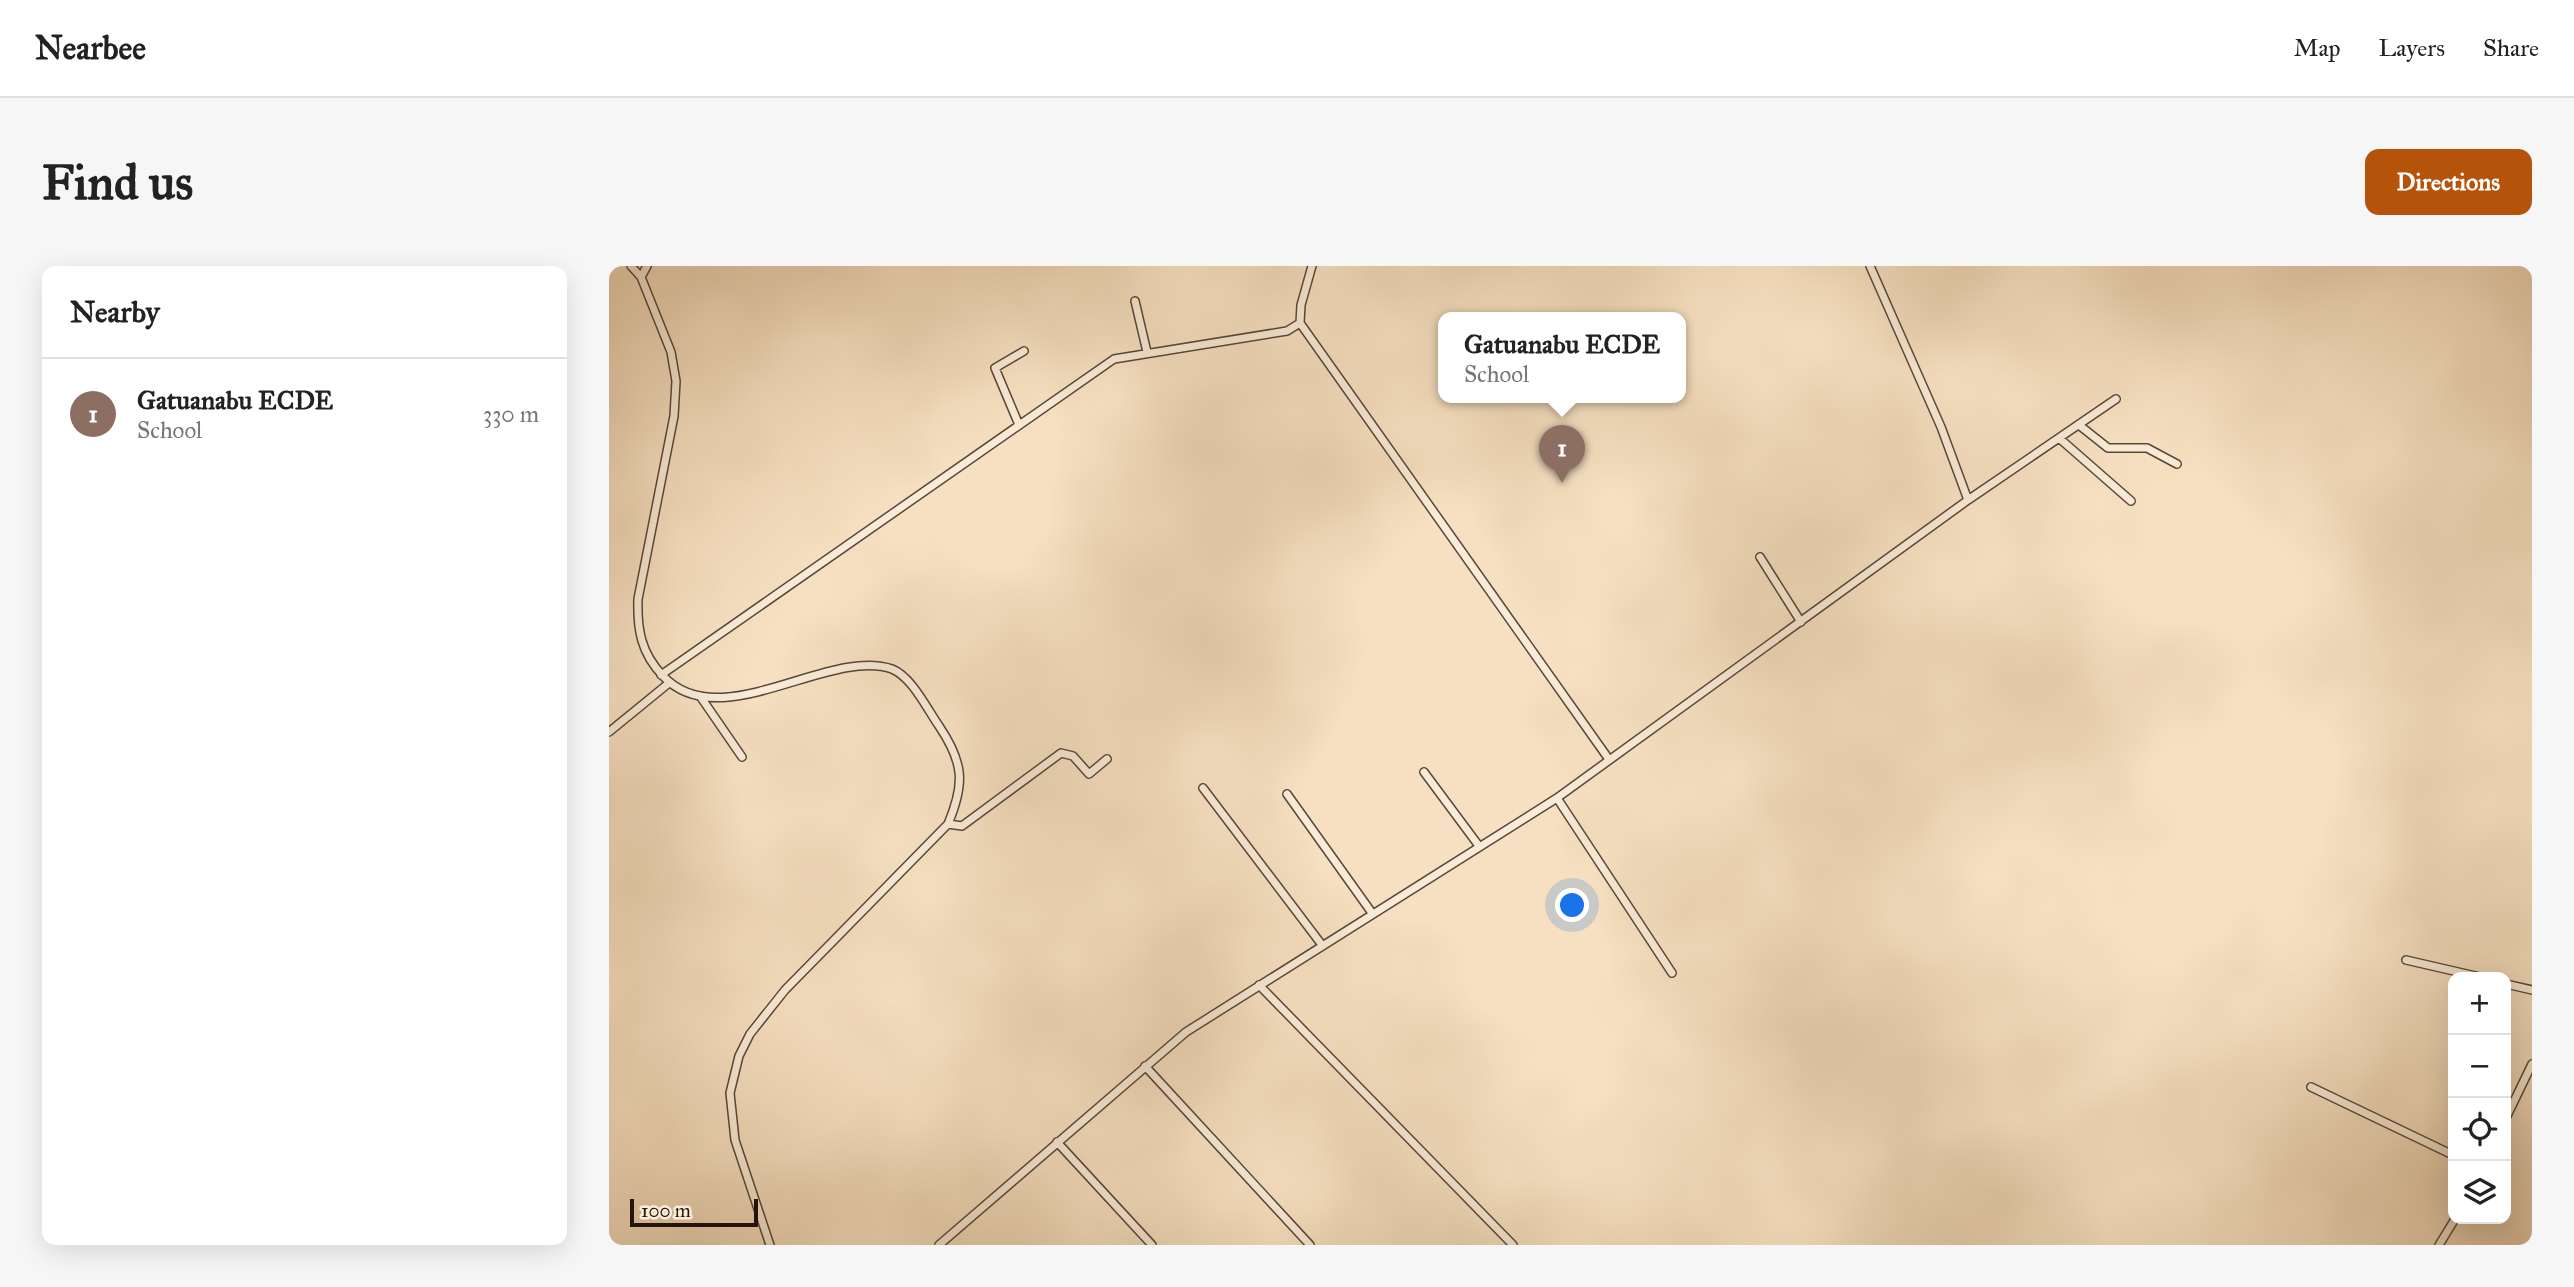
<!DOCTYPE html>
<meta charset="utf-8">
<style>
:root{--surface:#fff;--page:#f6f6f6;--text:#222;--muted:#767676;--line:#e0e0e0;--accent:#b45309}
body{margin:0;font-family:"IM FELL Great Primer",serif;background:var(--page);color:var(--text)}
.controls{position:absolute;right:21px;bottom:21px;display:grid;overflow:hidden;border-radius:14px;box-shadow:0 7px 28px #0002}
.controls button{width:63px;height:63px;display:grid;place-items:center;padding:0;border:0;border-bottom:2px solid var(--line);background:var(--surface);color:var(--text);font:35px sans-serif}
.scale{position:absolute;left:21px;bottom:18px;width:128px;box-sizing:border-box;padding-left:7px;border:4px solid #23140d;border-top:0;font-size:19px;line-height:24px;white-space:nowrap;color:#23140d;-webkit-text-stroke:5px #f9ebd7;paint-order:stroke}
.you{position:absolute;left:964px;top:640px;width:24px;height:24px;margin:-18px;border:5px solid #fff;border-radius:50%;background:#1a73e8;box-shadow:0 0 0 10px #1a73e833}
.badge{display:grid;place-items:center;width:46px;height:46px;border-radius:50%;background:var(--accent);color:#fff;font-size:23px;font-weight:700}
.pin{position:absolute;translate:-50% -58px;filter:drop-shadow(0 2px 4px #0008)}
.pin::after{content:'';position:absolute;top:37px;width:24px;height:21px;background:inherit;clip-path:polygon(0 0,100% 0,50% 100%)}
.popup{position:absolute;left:829px;top:46px;width:248px;height:91px;box-sizing:border-box;display:grid;place-content:center;border-radius:14px;background:var(--surface);filter:drop-shadow(0 2px 5px #0005);font-size:23px;white-space:nowrap;color:var(--muted)}
.popup b{font-size:26px;color:var(--text)}
.popup::after{content:'';position:absolute;left:50%;top:100%;margin-left:-14px;border:14px solid transparent;border-top-color:var(--surface)}
.list{margin:0;padding:0;list-style:none}
h2{display:flex;justify-content:space-between;align-items:center;height:91px;margin:0;padding:0 28px;font-size:30px}
h2 small{font-size:23px;font-weight:400;color:var(--muted)}
.list li{display:grid;grid-template-columns:46px 1fr auto;gap:21px;align-items:center;box-sizing:border-box;height:112px;padding:0 28px;border-top:2px solid var(--line)}
.list b{display:block;font-size:26px;white-space:nowrap}
.list p{margin:0;font-size:23px;white-space:nowrap;color:var(--muted)}
.list em{font-size:23px;font-style:normal;color:var(--muted)}
.icon{flex:none;width:38px;height:38px;fill:none;stroke:currentColor;stroke-width:2;stroke-linecap:round;stroke-linejoin:round}
.map{position:relative;flex:none;width:1923px;height:979px;overflow:hidden;border-radius:14px}
header{display:flex;align-items:center;gap:42px;box-sizing:border-box;height:98px;padding:0 35px;background:var(--surface);border-bottom:2px solid var(--line)}
header strong{font-size:33px}
nav{display:flex;gap:38px;margin-inline-start:auto;font-size:24px}
.intro{display:flex;align-items:center;justify-content:space-between;box-sizing:border-box;height:168px;padding:0 42px}
h1{margin:0;font-size:49px}
.button{padding:18px 32px;border-radius:14px;background:var(--accent);color:#fff;font-size:24px;font-weight:700}
main{display:flex;gap:42px;padding:0 42px}
aside{flex:1;background:var(--surface);border-radius:14px;box-shadow:0 7px 28px #0002}
.map>svg:first-child{display:block}
</style>
<header>
<strong>Nearbee</strong>
<nav><a>Map</a><a>Layers</a><a>Share</a></nav>
</header>
<div class="intro"><h1>Find us</h1><a class="button">Directions</a></div>
<main>
<aside>
<h2>Nearby<small></small></h2>
<ul class="list">
<li><span class="badge" style="background:#8d6e63">1</span><div><b>Gatuanabu ECDE</b><p>School</p></div><em>330 m</em></li>
</ul>
</aside>
<div class="map">
<svg width="1923" height="979" viewBox="0 0 1923 979">
<rect width="100%" height="100%" fill="#f6e0c1"/>
<filter id="stains"><feTurbulence type="fractalNoise" baseFrequency=".00286" numOctaves="4"/><feColorMatrix values="0 0 0 0 .2 0 0 0 0 .09 0 0 0 0 .02 0 0 0 .5 -.17"/></filter>
<radialGradient id="worn" r=".72"><stop offset=".6" stop-color="#630" stop-opacity="0"/><stop offset="1" stop-color="#630" stop-opacity=".3"/></radialGradient>
<g fill="none" stroke-linecap="round" stroke-linejoin="round">
<g stroke="#58473a" stroke-width="10">
<path id="minor" d="M22,0L32,11L62,86L67,115L65,150L29,333C28,364 32,387 54,410C111,471 220,381 283,403C303,411 318,443 330,460C355,497 356,518 339,558L176,724L141,768L130,790L121,827L126,874L161,979
M1261,0L1332,161L1359,234
M32,11L38,0
M526,35L538,86
M691,57L999,492
M410,159L386,102L415,85
M1470,159L1499,182H1538L1568,198
M1450,172L1522,235
M1151,291L1192,356
M52,409L505,93L678,65L691,57L692,39L703,0
M91,430L133,491
M0,466L60,417
M815,506L870,580
M594,522L713,679
M678,528L763,647
M948,532L1063,707
M339,558L353,560L452,487L464,490L480,508L498,493
M1797,694L1871,711
M1897,718L1923,724
M650,719L904,979
M536,800L701,979
M1702,821L1844,889
M1897,852L1923,798
M448,876L543,979
M330,979L577,766L948,532L1359,234L1507,133
M1830,979L1846,953"/>
</g>
<use href="#minor" stroke="#f9ebd7" stroke-width="7"/>
</g>
<rect width="100%" height="100%" filter="url(#stains)"/>
<rect width="100%" height="100%" fill="url(#worn)"/>
</svg>
<div class="controls">
<button>+</button>
<button>−</button>
<button><svg class="icon" aria-label="locate" viewBox="0 0 24 24"><circle cx="12" cy="12" r="6"/><path d="M12 2v4M12 18v4M2 12h4M18 12h4"/></svg></button>
<button><svg class="icon" aria-label="layers" viewBox="0 0 24 24"><path d="M12 4l9 5-9 5-9-5zM3 14l9 5 9-5"/></svg></button>
</div>
<div class="scale">100 m</div>
<div class="you"></div>
<div class="pin badge" style="left:953px;top:217px;background:#8d6e63">1</div>
<div class="popup"><b>Gatuanabu ECDE</b>School</div>
</div>
</main>
